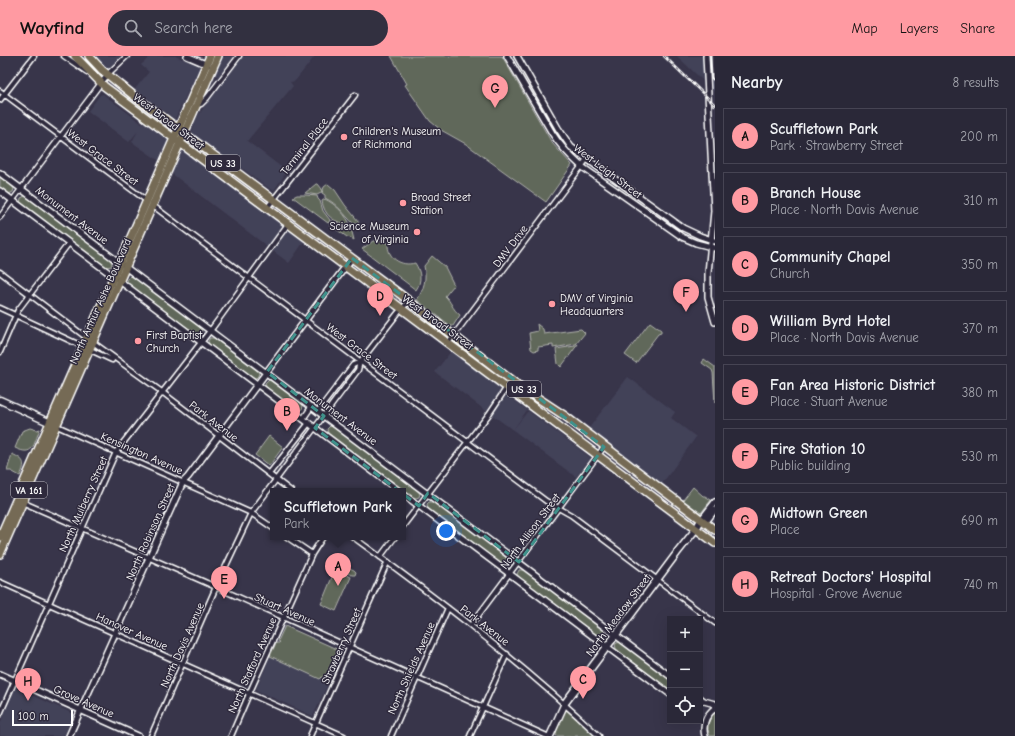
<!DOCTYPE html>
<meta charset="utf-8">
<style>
:root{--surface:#2a2838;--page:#323040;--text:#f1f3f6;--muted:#a5a6ae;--line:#464453;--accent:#ff9aa2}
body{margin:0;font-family:"Comic Neue",sans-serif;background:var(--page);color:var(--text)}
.controls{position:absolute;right:12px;bottom:12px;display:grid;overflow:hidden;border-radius:0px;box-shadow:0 4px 16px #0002}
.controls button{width:36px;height:36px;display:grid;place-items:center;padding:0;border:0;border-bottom:1px solid var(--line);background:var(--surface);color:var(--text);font:20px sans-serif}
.scale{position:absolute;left:12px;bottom:10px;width:61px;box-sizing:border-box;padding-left:4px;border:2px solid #fff;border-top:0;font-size:11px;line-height:14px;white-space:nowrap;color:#fff;-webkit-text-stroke:3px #2f2a3d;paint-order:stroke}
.you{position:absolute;left:446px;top:475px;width:14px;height:14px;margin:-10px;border:3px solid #fff;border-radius:50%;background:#1a73e8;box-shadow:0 0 0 6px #1a73e833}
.badge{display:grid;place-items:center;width:26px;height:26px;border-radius:50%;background:var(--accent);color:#111;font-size:13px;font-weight:700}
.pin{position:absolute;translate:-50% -33px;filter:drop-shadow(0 1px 2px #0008)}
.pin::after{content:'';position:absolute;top:21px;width:14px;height:12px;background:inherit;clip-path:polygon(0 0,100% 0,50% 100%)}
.popup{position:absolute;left:270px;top:432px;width:136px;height:52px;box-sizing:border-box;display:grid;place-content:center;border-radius:0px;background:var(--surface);filter:drop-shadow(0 1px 3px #0005);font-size:13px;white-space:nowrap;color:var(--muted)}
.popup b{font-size:15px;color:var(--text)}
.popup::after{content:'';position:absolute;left:50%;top:100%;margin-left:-8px;border:8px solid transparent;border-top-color:var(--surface)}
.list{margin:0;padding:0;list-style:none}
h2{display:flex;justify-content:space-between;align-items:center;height:52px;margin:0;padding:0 16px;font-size:17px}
h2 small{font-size:13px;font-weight:400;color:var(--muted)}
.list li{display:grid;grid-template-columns:26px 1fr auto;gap:12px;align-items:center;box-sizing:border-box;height:56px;margin:0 8px 8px;padding:0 8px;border:1px solid var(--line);border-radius:0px}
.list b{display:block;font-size:15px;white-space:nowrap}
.list p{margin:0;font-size:13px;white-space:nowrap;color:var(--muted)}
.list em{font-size:13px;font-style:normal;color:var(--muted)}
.icon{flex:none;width:22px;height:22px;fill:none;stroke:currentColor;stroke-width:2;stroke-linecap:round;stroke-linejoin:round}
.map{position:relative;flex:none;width:715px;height:680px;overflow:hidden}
header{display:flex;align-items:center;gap:24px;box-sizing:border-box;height:56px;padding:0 20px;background:var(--accent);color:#111}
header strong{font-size:19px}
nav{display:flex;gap:22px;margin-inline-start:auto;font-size:14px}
.search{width:280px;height:36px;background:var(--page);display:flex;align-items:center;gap:10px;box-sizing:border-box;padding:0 14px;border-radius:22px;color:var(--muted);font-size:15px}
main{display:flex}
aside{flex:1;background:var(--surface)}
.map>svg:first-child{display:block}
</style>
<header>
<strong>Wayfind</strong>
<div class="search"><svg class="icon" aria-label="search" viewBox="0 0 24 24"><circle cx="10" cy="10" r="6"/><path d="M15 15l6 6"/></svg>Search here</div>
<nav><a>Map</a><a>Layers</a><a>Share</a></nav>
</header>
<main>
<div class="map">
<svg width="715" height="680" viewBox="0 0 715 680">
<rect width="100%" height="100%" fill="#38354a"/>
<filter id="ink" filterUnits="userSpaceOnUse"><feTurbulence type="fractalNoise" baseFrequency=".025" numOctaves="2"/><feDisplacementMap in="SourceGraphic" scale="8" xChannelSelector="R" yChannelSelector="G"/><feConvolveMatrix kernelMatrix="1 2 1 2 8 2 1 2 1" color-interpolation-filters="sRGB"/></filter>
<g filter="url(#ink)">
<path fill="#434259" d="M94,0H121L109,12H106Z
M151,0H175L200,10L175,63L135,33L149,16L141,9Z
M223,0H235L218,21L215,19Z
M242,0H315L295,25L290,26L293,30L247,85L285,114V118L274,134L270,133L231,104H229L193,78L192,75L196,63L202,54Z
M677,0H715V36Z
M103,38L141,67L143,66L168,84L159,103L158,104L132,86L138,75L129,86L88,55L100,39Z
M184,93L305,184L289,207L171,117L180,95Z
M452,294L500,330L501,334L486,355L435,316Z
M628,321L675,356L671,362L696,381L661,429L630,407L631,404L589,372Z
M507,339L527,354L513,374L491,358Z
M528,355L591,402L576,421L513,374Z
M284,569L343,595L313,660L256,634Z
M16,632L74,658L64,680H0V668Z"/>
<path fill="#61675a" stroke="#b0b3ac" d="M391,0H502L552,87L572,109L546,146L466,88L441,74L430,65L405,29L407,28Z
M0,121L12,130L14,133L13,136L9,138L0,131Z
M316,128H318L322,133L321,137L317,139L305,137Z
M328,128L335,134L345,149L359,166L354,168C344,159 338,148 325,142V139L322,137L324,131Z
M297,139H306L317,140L318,143L320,145L323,155L330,164L328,167L293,141Z
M25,140L111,204L112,210L106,211L20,147L21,142Z
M325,143C335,148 343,156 349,166L348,168C334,167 324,159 322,145Z
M332,165L351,172L354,184L351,182L347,181L329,168Z
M373,185H377L388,187C387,202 401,211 415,207C421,216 422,225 416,234L362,193Z
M432,200L445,211L454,229L445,240C451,245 452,253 460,259L453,270H451L417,244C424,233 427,222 424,210Z
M130,220L133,221L201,272L202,275L201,277L199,279L196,278L128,228L127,223Z
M650,266L661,274V277L658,278L636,307L625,299Z
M537,268L543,273L544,278L581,273L585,277L576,288L553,292V289L538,291V294L534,295L531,293L529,277L538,275Z
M210,282H214L258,315L259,317L258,320L256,322L253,321L209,288L208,285Z
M578,288L561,311L558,308L556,293L575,290Z
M704,303L715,311V347L713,317L712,314L702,307Z
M268,324L271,325L301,347L303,350L302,353L299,354H297L266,331L265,327Z
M330,370L333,371L418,435L420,438L419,441L416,442L413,441L328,377L327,373Z
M30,372L37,374L40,373C33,389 34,401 15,392L22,375Z
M269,380L283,391L269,410L255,399Z
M12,398C25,404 26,407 20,420L11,415H7Z
M693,431L703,440H705L711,444L701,457L683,444Z
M429,446H433L509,503L511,506L510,509L507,510H504L428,453L427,448Z
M331,504L354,514L356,516L355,519H352L328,509Z
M335,514L351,521L336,555L321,548Z
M519,514H524L607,577L609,580L608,583L605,584L602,583L519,521L517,518Z
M285,570L341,595L328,624L322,621L320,623L270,600L276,587H279L280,586L278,585Z
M619,586L670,624V634L616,593L615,588Z
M565,654L568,655L595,680H556V676L564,655Z
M715,656V680H710C706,671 708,663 715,656Z"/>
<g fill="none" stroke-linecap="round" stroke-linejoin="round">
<g stroke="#fff" stroke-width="7">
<path id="minor" d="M64,0L87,16
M0,35L147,145
M0,44L34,0
M196,50L201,48L207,42L239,0
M152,149L546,445L571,459L715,567
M267,152L355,39
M0,161L101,27L110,16L127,0
M0,216L83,279L162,336L291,435
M0,252L112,304
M448,287L587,103
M0,296L18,254L69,187
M318,355L353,309L360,306
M303,363L312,350
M57,370L251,457L273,472
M269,418L309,367
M22,446L216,531L547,680
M403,470L489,358L507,331
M287,481L312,498
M353,481C438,543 522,607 599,680
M380,501L395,481
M0,526L344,680
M471,569L604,391
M0,658L116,396L213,271L288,168
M151,680L216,531L251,457L358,314L360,306L398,257L409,245
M231,680L249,638L312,498L323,481
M310,680L387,507
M391,680L448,552
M470,680L507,598"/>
</g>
<g stroke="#fff" stroke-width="8">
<path id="tertiary" d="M187,0L208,9
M507,0L552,77C560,90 570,100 581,110L682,181L696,187L715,192
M517,0L558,72L571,91L591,106L683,172L700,180L715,185
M706,0L714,155L708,217V241L715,266
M714,0L715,21
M0,117L670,620
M0,135L399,435
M403,438L670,638
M701,464L715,446
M705,467L715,454
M0,618L138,680
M700,642L704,645L715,648
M69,680L183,426L188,421L352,202
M705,680C702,669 706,659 715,652"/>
</g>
<g stroke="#fff" stroke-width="9">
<path id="secondary" d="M0,344L53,368
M550,680L565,647L677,497L696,473L701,464"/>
</g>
<g stroke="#fff" stroke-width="10">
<path id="primary" d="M75,0L104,30L715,487
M89,0L102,14L133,39L400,238L515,327L565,360L715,474
M0,481L210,0
M0,498L218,0"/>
</g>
<use href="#minor" stroke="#2f2a3d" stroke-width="4"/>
<use href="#tertiary" stroke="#2f2a3d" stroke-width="5"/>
<use href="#secondary" stroke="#2f2a3d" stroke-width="6"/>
<use href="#primary" stroke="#756b55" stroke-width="7"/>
<g stroke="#fff" stroke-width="2.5">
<path id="rail" d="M664,0L715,49"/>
</g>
<use href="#rail" stroke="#2f2a3d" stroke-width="1" stroke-dasharray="3" stroke-linecap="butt"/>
</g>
</g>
<path fill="none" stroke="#3f918b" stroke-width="3" stroke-dasharray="8 5" stroke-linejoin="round" d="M352,202L604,391L519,506L428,437L419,450L315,372L324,360L267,316Z"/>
<g fill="#ff9aa2" stroke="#2f2a3d" stroke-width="1.5">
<circle cx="344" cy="81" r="4"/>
<circle cx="403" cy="147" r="4"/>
<circle cx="417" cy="176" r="4"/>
<circle cx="552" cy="248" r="4"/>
<circle cx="138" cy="285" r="4"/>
</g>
<g text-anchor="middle" stroke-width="3" stroke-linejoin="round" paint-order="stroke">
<g fill="#2f2a3d" stroke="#c1bfc5" stroke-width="1">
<rect x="206" y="99" width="34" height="16" rx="3"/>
<rect x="507" y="325" width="34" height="16" rx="3"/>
<rect x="11" y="426" width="36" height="16" rx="3"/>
</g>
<g font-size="10" font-weight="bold" fill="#fff">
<text x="223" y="111">US 33</text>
<text x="524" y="337">US 33</text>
<text x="29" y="438">VA 161</text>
</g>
<g font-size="11" fill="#fff" stroke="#2f2a3d">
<text transform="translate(169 65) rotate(37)" y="4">West Broad Street</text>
<text transform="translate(304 90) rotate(-52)" y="4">Terminal Place</text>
<text transform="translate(103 101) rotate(37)" y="4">West Grace Street</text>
<text transform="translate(608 115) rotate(37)" y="4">West Leigh Street</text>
<text transform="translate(72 159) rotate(37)" y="4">Monument Avenue</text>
<text transform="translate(510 190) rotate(-53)" y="4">DMV Drive</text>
<text transform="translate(100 245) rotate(-66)" y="4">North Arthur Ashe Boulevard</text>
<text transform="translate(438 266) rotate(36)" y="4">West Broad Street</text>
<text transform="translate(362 295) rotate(37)" y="4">West Grace Street</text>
<text transform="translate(341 360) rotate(37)" y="4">Monument Avenue</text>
<text transform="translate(214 365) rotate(38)" y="4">Park Avenue</text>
<text transform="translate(142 397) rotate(24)" y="4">Kensington Avenue</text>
<text transform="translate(83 448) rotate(-66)" y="4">North Mulberry Street</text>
<text transform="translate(530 475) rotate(-53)" y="4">North Allison Street</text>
<text transform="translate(150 476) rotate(-66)" y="4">North Robinson Street</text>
<text transform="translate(285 553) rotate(24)" y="4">Stuart Avenue</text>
<text transform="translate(618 559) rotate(-53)" y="4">North Meadow Street</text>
<text transform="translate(485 569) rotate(38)" y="4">Park Avenue</text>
<text transform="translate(132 575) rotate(24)" y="4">Hanover Avenue</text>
<text transform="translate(182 589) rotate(-66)" y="4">North Davis Avenue</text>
<text transform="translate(341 590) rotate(-66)" y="4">Strawberry Street</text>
<text transform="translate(252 609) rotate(-66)" y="4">North Stafford Avenue</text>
<text transform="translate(411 612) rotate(-66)" y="4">North Shields Avenue</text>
<text transform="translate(84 645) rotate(24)" y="4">Grove Avenue</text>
</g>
<g font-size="11" fill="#fff" stroke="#2f2a3d" text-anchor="start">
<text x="352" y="79">Children's Museum<tspan x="352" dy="13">of Richmond</tspan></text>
<text x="411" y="145">Broad Street<tspan x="411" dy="13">Station</tspan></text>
<text x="409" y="174" text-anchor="end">Science Museum<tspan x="409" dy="13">of Virginia</tspan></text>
<text x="560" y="246">DMV of Virginia<tspan x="560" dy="13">Headquarters</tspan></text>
<text x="146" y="283">First Baptist<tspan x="146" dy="13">Church</tspan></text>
</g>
</g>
</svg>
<div class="controls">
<button>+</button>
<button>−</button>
<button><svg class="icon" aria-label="locate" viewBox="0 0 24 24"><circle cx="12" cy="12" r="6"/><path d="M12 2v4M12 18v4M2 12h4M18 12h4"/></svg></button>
</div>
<div class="scale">100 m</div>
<div class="you"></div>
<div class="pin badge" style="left:338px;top:530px">A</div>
<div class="popup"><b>Scuffletown Park</b>Park</div>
<div class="pin badge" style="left:287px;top:375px">B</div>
<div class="pin badge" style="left:583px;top:643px">C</div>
<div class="pin badge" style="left:380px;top:260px">D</div>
<div class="pin badge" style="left:224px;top:543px">E</div>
<div class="pin badge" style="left:686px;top:256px">F</div>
<div class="pin badge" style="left:495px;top:52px">G</div>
<div class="pin badge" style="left:28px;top:645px">H</div>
</div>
<aside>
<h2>Nearby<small>8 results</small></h2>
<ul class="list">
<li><span class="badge">A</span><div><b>Scuffletown Park</b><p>Park · Strawberry Street</p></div><em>200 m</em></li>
<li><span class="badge">B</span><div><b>Branch House</b><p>Place · North Davis Avenue</p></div><em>310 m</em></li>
<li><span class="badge">C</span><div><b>Community Chapel</b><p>Church</p></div><em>350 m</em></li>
<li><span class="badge">D</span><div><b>William Byrd Hotel</b><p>Place · North Davis Avenue</p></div><em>370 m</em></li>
<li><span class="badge">E</span><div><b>Fan Area Historic District</b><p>Place · Stuart Avenue</p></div><em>380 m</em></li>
<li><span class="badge">F</span><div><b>Fire Station 10</b><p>Public building</p></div><em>530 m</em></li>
<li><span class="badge">G</span><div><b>Midtown Green</b><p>Place</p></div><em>690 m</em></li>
<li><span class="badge">H</span><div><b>Retreat Doctors' Hospital</b><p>Hospital · Grove Avenue</p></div><em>740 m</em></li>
</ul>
</aside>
</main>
